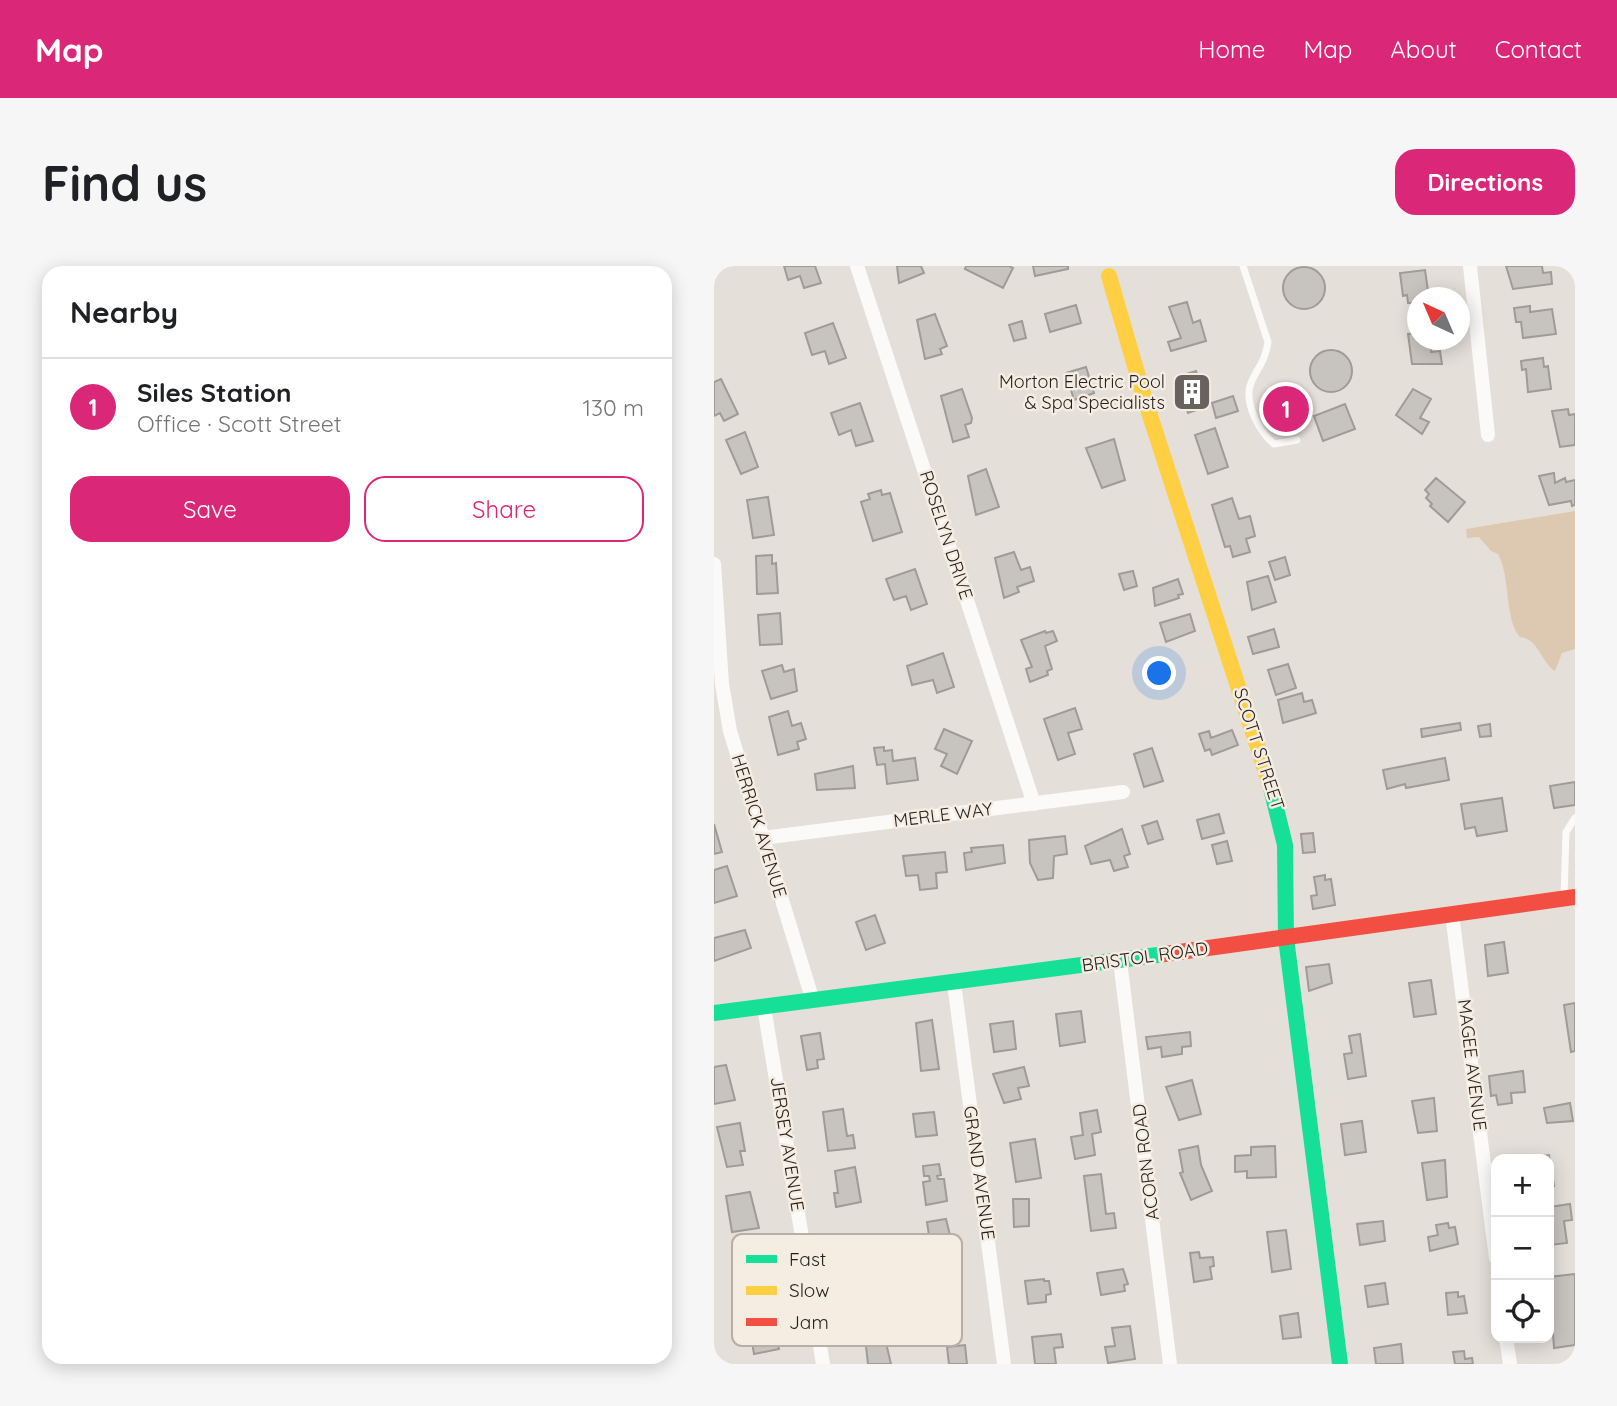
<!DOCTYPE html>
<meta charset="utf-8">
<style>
:root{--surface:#fff;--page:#f6f6f6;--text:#202124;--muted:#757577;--line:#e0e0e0;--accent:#db2777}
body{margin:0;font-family:Quicksand,sans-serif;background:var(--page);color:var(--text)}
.controls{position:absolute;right:21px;bottom:21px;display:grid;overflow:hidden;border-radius:14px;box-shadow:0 4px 18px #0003}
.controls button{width:63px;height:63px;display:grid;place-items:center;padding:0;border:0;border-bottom:2px solid var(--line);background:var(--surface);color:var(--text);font:35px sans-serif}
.compass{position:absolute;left:693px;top:21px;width:63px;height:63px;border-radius:50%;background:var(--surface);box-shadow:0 4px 18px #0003;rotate:316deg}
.you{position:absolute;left:446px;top:408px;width:24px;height:24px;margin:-18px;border:5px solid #fff;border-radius:50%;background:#1a73e8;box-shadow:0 0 0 10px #1a73e833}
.badge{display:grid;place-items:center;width:46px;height:46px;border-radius:50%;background:var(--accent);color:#fff;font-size:23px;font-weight:700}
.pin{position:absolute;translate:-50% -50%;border:4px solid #fff;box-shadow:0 2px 7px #0006}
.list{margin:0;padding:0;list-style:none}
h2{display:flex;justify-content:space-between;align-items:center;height:91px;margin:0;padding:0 28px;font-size:30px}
h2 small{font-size:23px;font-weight:400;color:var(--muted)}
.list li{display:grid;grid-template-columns:46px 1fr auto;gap:21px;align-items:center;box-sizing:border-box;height:98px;padding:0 28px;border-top:2px solid var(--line)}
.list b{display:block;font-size:26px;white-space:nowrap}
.list p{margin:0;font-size:23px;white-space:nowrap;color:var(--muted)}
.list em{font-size:23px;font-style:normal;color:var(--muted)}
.actions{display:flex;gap:14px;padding:21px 28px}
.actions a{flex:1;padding:16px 0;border:2px solid var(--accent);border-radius:21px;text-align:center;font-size:24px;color:var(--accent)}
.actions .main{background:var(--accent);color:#fff}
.icon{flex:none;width:38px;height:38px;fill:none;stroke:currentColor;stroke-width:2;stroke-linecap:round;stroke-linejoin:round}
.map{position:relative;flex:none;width:861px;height:1098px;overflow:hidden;border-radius:21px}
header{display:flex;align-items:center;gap:42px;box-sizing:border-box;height:98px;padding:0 35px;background:var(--accent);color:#fff}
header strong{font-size:33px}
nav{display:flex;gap:38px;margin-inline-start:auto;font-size:24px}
.intro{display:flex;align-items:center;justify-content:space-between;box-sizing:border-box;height:168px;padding:0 42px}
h1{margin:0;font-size:49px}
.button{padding:18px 32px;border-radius:21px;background:var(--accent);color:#fff;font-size:24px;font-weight:700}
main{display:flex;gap:42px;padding:0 42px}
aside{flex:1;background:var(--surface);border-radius:21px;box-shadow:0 4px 18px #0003}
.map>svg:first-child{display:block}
</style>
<header>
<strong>Map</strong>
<nav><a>Home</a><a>Map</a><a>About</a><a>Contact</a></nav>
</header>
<div class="intro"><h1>Find us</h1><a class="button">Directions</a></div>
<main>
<aside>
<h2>Nearby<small></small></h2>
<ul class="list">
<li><span class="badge">1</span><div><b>Siles Station</b><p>Office · Scott Street</p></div><em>130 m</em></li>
</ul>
<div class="actions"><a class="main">Save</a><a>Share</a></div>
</aside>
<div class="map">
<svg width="861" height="1098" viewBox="0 0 861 1098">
<rect width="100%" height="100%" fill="#e4dfd9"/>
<path fill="#ddc9b1" d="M861,245V383L848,387L841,405C827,396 824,372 806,371C790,353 797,311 784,288L777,285L765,271L753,272L752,263Z"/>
<path fill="#c7c4bf" stroke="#9f9b97" stroke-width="2" d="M70,0H101L107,17L90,22L86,10L74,14Z
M183,0H207L210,7L185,17Z
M252,0H295L299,2L289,22L251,3Z
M319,0H354V3L321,10Z
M792,0H828L829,7L837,6L838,18L799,23Z
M569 22a21 21 0 1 1 42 0a21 21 0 1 1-42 0Z
M711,4L715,32H704V42H700L699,37H694L693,29L689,30L686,7Z
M473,36L479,57L486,54L492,75L457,85L454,76L467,72L455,41Z
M362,39L367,57L336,66L331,48Z
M816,40V46L838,43L842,68L809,72L807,56H802L800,42Z
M221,48L233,80L226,83L228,88L211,93L203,54Z
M308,55L312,72L300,75L295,59Z
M119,57L132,92L115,98L111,85L98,89L91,67Z
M704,67V74L718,76L717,86L726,85L728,98H698L694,68Z
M596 105a21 21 0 1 1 42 0a21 21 0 1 1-42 0Z
M829,92L830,101L834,100L837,123L814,126L812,103L808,104L807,95Z
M372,101L380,127L360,134L352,107Z
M482,105L494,140L474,147L463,111Z
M7,113L24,148L10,155L6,147L0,150V116Z
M248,123L258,152L257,157L251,159L255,171L239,176L227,130Z
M699,123L717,133L706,152L715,156L708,168L682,149Z
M580,126L581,129L590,127L596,146L554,161L547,140Z
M519,130L524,145L502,152L498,137Z
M146,137L159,175L142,180L137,164L125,169L117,147Z
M631,138L641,163L609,175L600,150Z
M854,143L855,149L861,148V179L846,181L838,145Z
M501,162L514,201L494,208L481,169Z
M31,166L44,201L27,208L12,174Z
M400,173L411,214L388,222L372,182Z
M272,203L285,241L262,249L254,210Z
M840,207L841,217L851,212L852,216L861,214V239L858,240L857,235L835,239L825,210Z
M722,212L751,236L734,256L716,240L718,238L712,232L715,228L711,224Z
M167,224L168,229L176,227L188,266L159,275L147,236L156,233L154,228Z
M54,231L60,269L39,272L33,234Z
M518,232L525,253L536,250L541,270L532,273L536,286L519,291L516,280L511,281L498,239Z
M300,286L307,304L316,301L320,315L303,321L305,326L290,332L281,292Z
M58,289V298L62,297L64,327L43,328L42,290Z
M571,291L576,309L561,314L555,296Z
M201,303L213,338L197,344L192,330L180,334L172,313Z
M419,305L423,320L410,324L405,308Z
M554,310L562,336L538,344L533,316Z
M464,313L469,328L464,329L465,332L441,340L439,322Z
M66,347L68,378L46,379L44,349Z
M476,348L481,365L452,376L446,357Z
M560,363L565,381L539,388L534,371Z
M331,365L332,367L339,365L343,375L331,380L338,403L333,405L334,409L316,416L312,403L318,401L307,374Z
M229,387L240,421L223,427L219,414L198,419L193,400Z
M574,398L582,422L562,429L554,404Z
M68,399L70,406L80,403L83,425L57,433L48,405Z
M588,427L590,436L598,434L602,447L569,457L564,434Z
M361,442L368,463L354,467L361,488L344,494L330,453Z
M74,445L78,460L87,457L92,473L83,476L85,483L64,489L55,451Z
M746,457L747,464L708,471L707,463Z
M776,458L777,470L766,471L764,460Z
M230,463L258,475L243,508L227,500L233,488L221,483Z
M518,464L524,479L498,489L496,483L491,485L485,468L495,465L497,472Z
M170,481V485L178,484L179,495L201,492L204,514L173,518L171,498L163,499L160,482Z
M438,482L449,515L430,521L420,488Z
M731,492L735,514L692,522L691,518L673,523L669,504Z
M139,500L141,522L103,524L101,508Z
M861,516V539L840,542L836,520Z
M788,532L793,565L763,570L761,561L751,563L747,538Z
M505,548L510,567L488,573L483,554Z
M443,555L449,573L434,578L428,560Z
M0,558L8,586L0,588Z
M408,563L416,588L410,590L414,601L400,605L396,594L377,598L371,580Z
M599,567L601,586L589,587L587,568Z
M351,570L353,588L340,590L339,612L324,614L316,597L315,574Z
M513,575L518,595L503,598L498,579Z
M289,579L291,597L252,604L250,587L258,586L257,582Z
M231,586L233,606L222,607L223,622L206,624L204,609L192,610L189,590Z
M13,600L23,630L0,637V604Z
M611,609V614L617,613L621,639L599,643L597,630L603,629L600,611Z
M161,649L171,677L152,684L142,656Z
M31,664L37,682L0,695V672Z
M790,676L794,707L774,710L771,679Z
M615,698L618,717L595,725L592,701Z
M717,714L722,748L700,751L695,717Z
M861,737V785L857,786L850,739Z
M367,745L371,776L346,780L342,748Z
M218,754L225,803L207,805L202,757Z
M299,755L302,783L280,786L276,758Z
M476,766L477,780L468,781V788L448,791L447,781L434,783L432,771Z
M106,767L110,793L103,794L104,802L93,804L87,770Z
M646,768L652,810L634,813L630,788L638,787L635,770Z
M12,799L21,834L0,838V801Z
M310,801L315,820L304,822L307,833L290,837L279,808Z
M809,805L811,826L797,827L798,837L784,839L782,829L777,830L775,810Z
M478,814L487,848L465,854L452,821Z
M720,832L723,865L704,867L698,835Z
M856,837L859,855L833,857L830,842Z
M129,843L133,870L139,869L141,882L114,885L109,846Z
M383,844L387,866L378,868L381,889L361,893L357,871L369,869L366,847Z
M220,846L223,869L202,871L199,848Z
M648,855L652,886L631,889L627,858Z
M26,857L31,885H26L29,899L13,901L3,861Z
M321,873L327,912L302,916L296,877Z
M484,880L487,899L498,925L477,934L466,907L469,906L465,884Z
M561,880L562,911L533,912V905L521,906V890L537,889V881Z
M835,889L840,920H835V893L813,892Z
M731,894L733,931L713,934L708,897Z
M225,898L227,909L223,910L224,913H230L233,935L212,939L209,916L216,915L215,910H210L209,900Z
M141,901L147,936L122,941L120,927H124L121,905Z
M387,908L392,948L400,947L402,962L377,965L370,910Z
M36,926L45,962L18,966L12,930Z
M299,933H315V960L300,961Z
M856,938L858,954L850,955L853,977L836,979L835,941Z
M232,953L241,990L211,994L210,984L217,983L213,956Z
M669,955L671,975L646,979L643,958Z
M734,957L735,962L741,961L744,978L716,985L714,971L724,969L722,959Z
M572,964L577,1003L558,1006L553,966Z
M485,986L486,992L499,991L500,1000L496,1001L498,1013L480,1016L476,987Z
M409,1003L414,1018L410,1019L411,1025L387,1029L383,1007Z
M861,1008V1079L840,1082L835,1011Z
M330,1013V1015H335L337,1028L332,1029V1036L314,1038L311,1015Z
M671,1017L674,1038L654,1041L651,1020Z
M744,1026V1031L750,1030L753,1047L734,1049L732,1027Z
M584,1047L587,1071L569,1073L566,1050Z
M57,1048L65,1083L40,1088L34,1052Z
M416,1060L421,1093L394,1097L391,1081L401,1080L398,1062Z
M347,1068L349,1081L340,1082L342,1098H321L318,1071Z
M172,1077L177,1098H154L152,1080Z
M687,1078L689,1098H662L660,1082Z
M251,1079L253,1098H235L233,1081Z
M750,1085L751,1093L758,1092L759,1098H741L739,1086Z"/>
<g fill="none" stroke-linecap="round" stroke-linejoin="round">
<path stroke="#fbfaf9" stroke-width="7" d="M529,0L554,76C550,109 524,112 540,150C545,161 550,170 560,178L583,174
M850,631L852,566L861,552"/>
<path stroke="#fbfaf9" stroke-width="14" d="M143,0L320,538
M756,0L774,169
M0,298L8,418L16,465L99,735
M48,572L409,526
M738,648L782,992
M406,695L456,1098
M240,717L290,1098
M50,741L109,1098
M792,1072L796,1098"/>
<path stroke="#16e098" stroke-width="16" d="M557,522L571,579L572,672L626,1098
M0,747L451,688"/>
<path stroke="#ffcf43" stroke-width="16" d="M395,10L430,131L557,522"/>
<path stroke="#f24e42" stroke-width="16" d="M451,688L861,631"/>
</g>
<defs>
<g id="building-square" transform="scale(2.0125)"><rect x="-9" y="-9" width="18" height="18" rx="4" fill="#67625e" stroke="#f5ece2"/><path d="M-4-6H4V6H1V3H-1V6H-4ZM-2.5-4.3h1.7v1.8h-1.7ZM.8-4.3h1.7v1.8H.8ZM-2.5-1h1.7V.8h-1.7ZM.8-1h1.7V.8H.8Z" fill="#fff"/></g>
</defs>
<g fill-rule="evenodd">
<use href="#building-square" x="478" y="126"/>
</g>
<g text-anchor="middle" stroke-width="5" stroke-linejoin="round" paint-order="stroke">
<g font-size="18" fill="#231f1c" stroke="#f5ece2" text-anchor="end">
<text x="451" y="122">Morton Electric Pool<tspan x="451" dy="21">&amp; Spa Specialists</tspan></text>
</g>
<g font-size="18" fill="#231f1c" stroke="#f5ece2">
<text transform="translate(232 269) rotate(72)" y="6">ROSELYN DRIVE</text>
<text transform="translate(545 483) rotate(72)" y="6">SCOTT STREET</text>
<text transform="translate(229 549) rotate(-7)" y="6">MERLE WAY</text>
<text transform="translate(45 560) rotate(73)" y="6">HERRICK AVENUE</text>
<text transform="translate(431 691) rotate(-8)" y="6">BRISTOL ROAD</text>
<text transform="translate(758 799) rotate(83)" y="6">MAGEE AVENUE</text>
<text transform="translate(73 878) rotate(81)" y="6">JERSEY AVENUE</text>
<text transform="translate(432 896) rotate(-97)" y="6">ACORN ROAD</text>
<text transform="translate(265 907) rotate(82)" y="6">GRAND AVENUE</text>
</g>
</g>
<rect x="18" y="968" width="230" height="112" rx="10" fill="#f5ece2" stroke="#b6aea7" stroke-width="2"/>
<rect x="32" y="989" width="31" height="8" fill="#16e098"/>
<rect x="32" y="1020" width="31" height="9" fill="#ffcf43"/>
<rect x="32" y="1052" width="31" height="8" fill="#f24e42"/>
<g font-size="19" fill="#231f1c">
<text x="75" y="1000">Fast</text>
<text x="75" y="1031">Slow</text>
<text x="75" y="1063">Jam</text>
</g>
</svg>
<div class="controls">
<button>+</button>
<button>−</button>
<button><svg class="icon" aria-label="locate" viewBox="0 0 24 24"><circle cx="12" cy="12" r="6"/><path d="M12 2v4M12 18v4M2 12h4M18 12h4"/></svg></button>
</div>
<svg class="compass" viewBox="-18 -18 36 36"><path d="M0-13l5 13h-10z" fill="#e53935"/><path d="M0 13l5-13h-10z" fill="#757577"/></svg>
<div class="you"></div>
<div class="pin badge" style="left:572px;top:143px">1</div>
</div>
</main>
